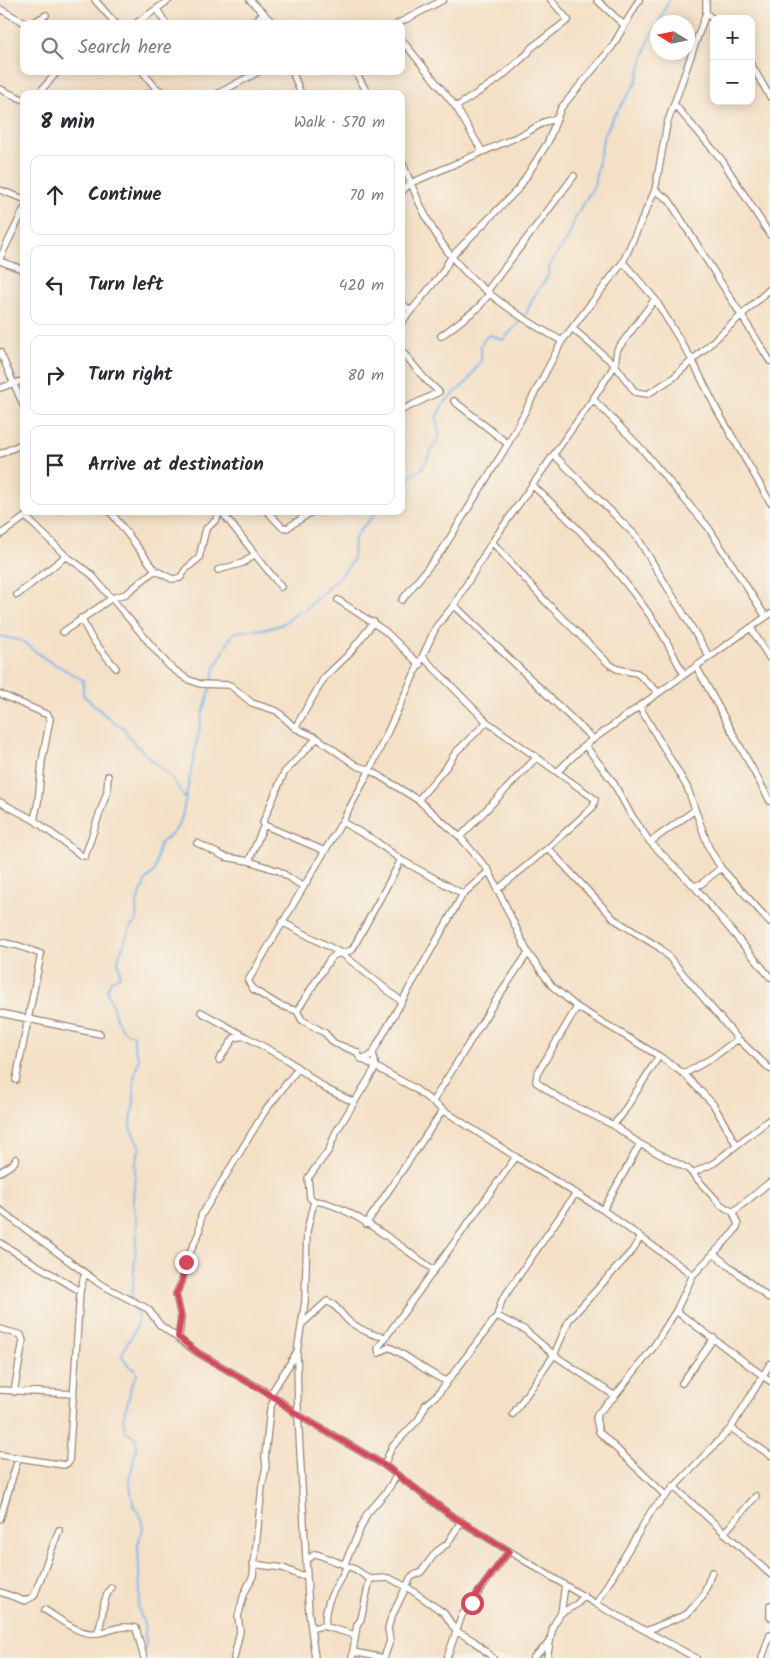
<!DOCTYPE html>
<meta charset="utf-8">
<style>
:root{--surface:#fff;--page:#f2f2f3;--text:#2b2b33;--muted:#7c7c81;--line:#e1e1e2}
body{margin:0;font-family:Kalam,sans-serif;background:var(--page);color:var(--text)}
.controls{position:absolute;right:15px;top:15px;display:grid;overflow:hidden;border-radius:10px;box-shadow:0 2px 12px #0003}
.controls button{width:45px;height:45px;display:grid;place-items:center;padding:0;border:0;border-bottom:1px solid var(--line);background:var(--surface);color:var(--text);font:25px sans-serif}
.compass{position:absolute;left:650px;top:15px;width:45px;height:45px;border-radius:50%;background:var(--surface);box-shadow:0 2px 12px #0003;rotate:280deg}
.stop{position:absolute;width:15px;height:15px;margin:-11px;border:4px solid #d1495b;border-radius:50%;background:#fff}
.stop.end{background:#d1495b;border-color:#fff;box-shadow:0 1px 5px #0008}
.list{margin:0;padding:0;list-style:none}
h2{display:flex;justify-content:space-between;align-items:center;height:65px;margin:0;padding:0 20px;font-size:21px}
h2 small{font-size:16px;font-weight:400;color:var(--muted)}
.list li{display:grid;grid-template-columns:32px 1fr auto;gap:15px;align-items:center;box-sizing:border-box;height:80px;margin:0 10px 10px;padding:0 10px;border:1px solid var(--line);border-radius:10px}
.list b{display:block;font-size:19px;white-space:nowrap}
.list em{font-size:16px;font-style:normal;color:var(--muted)}
.icon{flex:none;width:28px;height:28px;fill:none;stroke:currentColor;stroke-width:2;stroke-linecap:round;stroke-linejoin:round}
.map{position:relative;flex:none;width:770px;height:1658px;overflow:hidden}
.search{position:absolute;background:var(--surface);box-shadow:0 2px 12px #0003;left:20px;top:20px;width:385px;height:55px;display:flex;align-items:center;gap:12px;box-sizing:border-box;padding:0 18px;border-radius:10px;color:var(--muted);font-size:19px}
.panel{position:absolute;background:var(--surface);box-shadow:0 2px 12px #0003;left:20px;top:90px;width:385px;height:425px;border-radius:10px}
.map>svg:first-child{display:block}
</style>
<div class="map">
<svg width="770" height="1658" viewBox="0 0 770 1658">
<rect width="100%" height="100%" fill="#f7f3e8"/>
<filter id="ink" filterUnits="userSpaceOnUse"><feTurbulence type="fractalNoise" baseFrequency=".02" numOctaves="2"/><feDisplacementMap in="SourceGraphic" scale="10" xChannelSelector="R" yChannelSelector="G"/><feConvolveMatrix kernelMatrix="1 2 1 2 8 2 1 2 1" color-interpolation-filters="sRGB"/></filter>
<filter id="wash" filterUnits="userSpaceOnUse"><feTurbulence type="fractalNoise" baseFrequency=".0096" numOctaves="4" result="noise"/><feDisplacementMap in="SourceGraphic" scale="20" xChannelSelector="R" yChannelSelector="G"/><feGaussianBlur stdDeviation="1.12" result="paint"/><feColorMatrix in="noise" values="0 0 0 0 0 0 0 0 0 0 0 0 0 0 0 0 0 1.4 0 .05"/><feComposite in="paint" operator="in"/></filter>
<g filter="url(#wash)">
<rect width="100%" height="100%" fill="#f4e0c6"/>
<g fill="none" stroke-linecap="round" stroke-linejoin="round">
<path stroke="#78b5ea" stroke-width="2" d="M659,22L669,0
M401,486L414,473L421,470L440,435L436,419L443,404L468,381L481,360V345L486,337L491,335L503,340L525,316L534,296L548,276L550,264L568,238L576,216L594,186L603,139L612,119L636,83L649,39L658,26
M0,636L22,641L44,658L83,680V695L114,723L124,728C136,754 176,772 184,798
M212,682L214,670L233,633C249,628 264,632 280,625C290,621 293,612 304,611C315,599 347,573 352,561C355,555 352,547 354,541C358,529 370,520 378,511
M132,1299L137,1228L133,1198L136,1162L140,1147L130,1128L134,1101V1078L139,1058L134,1046V1035C114,1033 114,1004 107,990L111,981L120,976L118,959L131,926L136,922L137,903L145,882L155,870L159,845L175,831L182,817L202,716L211,687
M132,1303C133,1308 138,1314 138,1318C139,1331 124,1343 122,1356L129,1366L135,1369L137,1375C130,1387 131,1386 129,1398C126,1412 121,1414 125,1430L135,1437L137,1447L129,1480L134,1507L142,1518L143,1528L138,1544L140,1596L138,1608L144,1624L146,1642L144,1651"/>
</g>
</g>
<g filter="url(#ink)">
<g fill="none" stroke-linecap="round" stroke-linejoin="round">
<g stroke="#988572" stroke-width="8">
<path id="minor" d="M95,0L116,24
M250,0L274,24
M597,0L624,25
M0,9L27,24
M157,9L166,24
M706,13L714,20
M31,24L46,15
M135,24L169,0
M252,24L264,13
M397,24L443,0
M401,39L456,107L482,151
M751,64L770,97
M142,71L155,87L166,94
M292,71L301,94
M355,71L368,94
M0,89L24,100
M38,94L58,71
M146,94L156,91
M217,94L260,71
M674,104L722,160L770,235
M456,107L500,78L528,53L531,48L568,20L551,0
M401,159C412,186 423,215 439,239C466,282 518,317 562,341
M0,190L24,199
M655,190L669,200L770,361
M401,192L411,183L526,133L544,122L557,119
M0,258L24,209
M0,261L24,270
M623,262L655,299L692,360L717,410L770,502
M487,291L574,176
M401,302L410,311
M401,323L442,273L451,257L519,188L548,142L561,108L612,47L639,0
M572,328L615,365L635,392L648,394L673,378L770,289
M441,336L478,308L490,293
M401,350L425,379L439,392L402,410
M0,352L24,407
M0,388L24,380
M593,399L640,447L708,527L766,617
M454,401L508,444
M0,454L24,443
M554,455L637,537L709,656
M532,485C579,527 623,575 658,627C668,642 675,659 684,674
M221,511L281,587
M267,511L282,527L287,528L313,511
M26,517L66,556L91,574L169,666L187,679L200,684L230,685L252,703L277,711L295,728L317,738L357,766L370,770L418,800L460,837L489,871L528,953L552,986L577,1007L659,1056L684,1074L713,1104L736,1144
M0,535L33,511
M492,542L546,602L609,664L617,669L637,673L658,692
M155,570L172,579L180,578L186,569L199,558L206,529L217,519L219,511
M218,570L243,563L255,554
M17,595L66,556
M338,600L385,631L420,665
M402,600L443,549L508,444L562,341L623,262L655,190L667,124L706,13V0
M454,605L593,739
M81,618L92,639L116,668
M751,628L770,659
M63,632L112,598L126,594L155,570L110,511
M423,657L487,722L595,799L593,807L548,848L497,890
M696,666L770,801
M0,694L48,715L50,719L42,761L38,802L34,820
M639,706L687,787L709,848L721,868L770,922
M295,728L324,678L348,655L374,622
M317,738L284,773L263,822L264,825L325,851
M585,745L613,782L630,813L650,842L694,886L770,977
M557,772L585,745L770,614
M418,800L447,766L456,752L487,722
M0,802L34,820L82,856H85L107,792L108,776
M342,822L374,840L401,860
M460,837L536,758
M650,842L695,810
M197,843L225,857L249,861L279,871L302,886
M548,848L614,919L660,948L668,956L738,1039L770,1069
M249,861L264,825
M694,886L701,884L721,868
M282,922L341,953L401,1001
M0,942L19,946L41,954L16,1080
M577,1007L537,1074L536,1082L562,1100L613,1125L640,1144L688,1169L721,1205L733,1212
M297,1011L330,959L335,955L352,950L401,860L463,894
M201,1012L286,1059L326,1089L354,1102
M0,1013L100,1034
M373,1053L369,1057L360,1058L357,1052L334,1043L325,1033L302,1020L297,1011L279,1005L254,990L248,981L342,822L370,770L436,627L454,605L492,542L593,399L615,365L617,350L655,299
M360,1058L414,1088L443,1110L516,1157L603,1210L693,1275
M219,1060L234,1038L243,1036
M684,1074L712,1058L738,1039
M433,1101L494,1003L528,953
M613,1125L621,1116L659,1056
M0,1172L13,1164L16,1159
M693,1173L714,1163L770,1119
M314,1201L307,1231L305,1302L297,1352L298,1415L309,1613L315,1658
M314,1201L310,1198L308,1178L329,1150L336,1132L376,1067L373,1053L377,1045L463,894L489,871
M314,1201C346,1202 405,1250 434,1270
M0,1210L100,1284L148,1309L160,1325L198,1353L275,1397L298,1415L384,1465L449,1514L509,1551L596,1604L696,1658
M603,1210L640,1144
M366,1224L443,1110
M0,1243L80,1291
M714,1254L770,1299
M676,1311L770,1381
M497,1316L525,1330L554,1355L615,1396
M302,1324L327,1301C340,1307 341,1316 351,1323C360,1329 374,1336 385,1337
M0,1329L21,1335L23,1341L14,1392
M179,1337L181,1317L176,1294L182,1282L187,1259L199,1233L201,1216L265,1111L297,1070
M446,1381C425,1372 409,1356 389,1347L379,1353L378,1348L516,1157
M682,1383L714,1338
M0,1390L74,1394
M270,1395L297,1352
M513,1414L554,1355L569,1320L632,1251L640,1238
M731,1428L770,1455
M0,1455L64,1465L69,1462L80,1291L85,1273
M384,1465L392,1447L419,1419L426,1404L438,1394L497,1316L502,1300L576,1193
M673,1486L770,1574
M665,1495L599,1432L596,1418L598,1413L615,1396L652,1349L676,1311L693,1275L734,1232L738,1225L733,1212L770,1182
M0,1519L18,1459
M724,1533L756,1496
M307,1560L315,1554L319,1555L355,1569L370,1579L389,1578L407,1587L444,1613L456,1631L474,1641L493,1658
M253,1564L283,1568L299,1575H307
M344,1565L367,1514L387,1491L397,1475
M0,1592L25,1601L34,1596L59,1530
M596,1604L652,1510L731,1428L770,1364
M770,1605V1617
M45,1610C60,1619 79,1636 98,1633C117,1630 115,1625 136,1628L144,1658
M561,1613L577,1604L584,1596
M326,1627C322,1602 338,1586 347,1566
M312,1628L323,1626L355,1635
M646,1631L687,1614L703,1596L712,1572
M97,1633C105,1618 100,1602 111,1588
M353,1652L384,1658
M234,1658L240,1631L238,1617L244,1594L253,1576L262,1486L266,1467L265,1457L270,1409L275,1397
M352,1658L357,1625L361,1619L370,1579
M384,1658L390,1641L388,1628L391,1618L411,1577L421,1572L436,1552L447,1544L459,1525L460,1520
M447,1658L462,1615L509,1551
M533,1658L550,1642
M547,1658L553,1626L561,1613L565,1585
M762,1658L770,1635"/>
</g>
<use href="#minor" stroke="#fff" stroke-width="5.5"/>
</g>
</g>
<g fill="none" stroke-linecap="round" stroke-linejoin="round" filter="url(#ink)">
<path stroke="#d1495b" stroke-width="6" d="M186,1262L182,1282L176,1294L181,1317L178,1337L198,1353L274,1397L298,1415L384,1465L449,1514L509,1551L476,1595L472,1603"/>
</g>
</svg>
<div class="controls">
<button>+</button>
<button>−</button>
</div>
<svg class="compass" viewBox="-18 -18 36 36"><path d="M0-13l5 13h-10z" fill="#e53935"/><path d="M0 13l5-13h-10z" fill="#7c7c81"/></svg>
<div class="stop" style="left:472px;top:1603px"></div>
<div class="stop end" style="left:186px;top:1262px"></div>
<div class="search"><svg class="icon" aria-label="search" viewBox="0 0 24 24"><circle cx="10" cy="10" r="6"/><path d="M15 15l6 6"/></svg>Search here</div>
<section class="panel">
<h2>8 min<small>Walk · 570 m</small></h2>
<ul class="list">
<li><svg class="icon" aria-label="ahead" viewBox="0 0 24 24"><path d="M12 20V5M6 11l6-6 6 6"/></svg><div><b>Continue</b></div><em>70 m</em></li>
<li><svg class="icon" aria-label="left" viewBox="0 0 24 24"><path d="M17 20v-9H6M10 6l-5 5 5 5"/></svg><div><b>Turn left</b></div><em>420 m</em></li>
<li><svg class="icon" aria-label="right" viewBox="0 0 24 24"><path d="M7 20v-9h11M14 6l5 5-5 5"/></svg><div><b>Turn right</b></div><em>80 m</em></li>
<li><svg class="icon" aria-label="arrive" viewBox="0 0 24 24"><path d="M6 21V4h12l-3 4 3 4H6"/></svg><div><b>Arrive at destination</b></div></li>
</ul>
</section>
</div>
